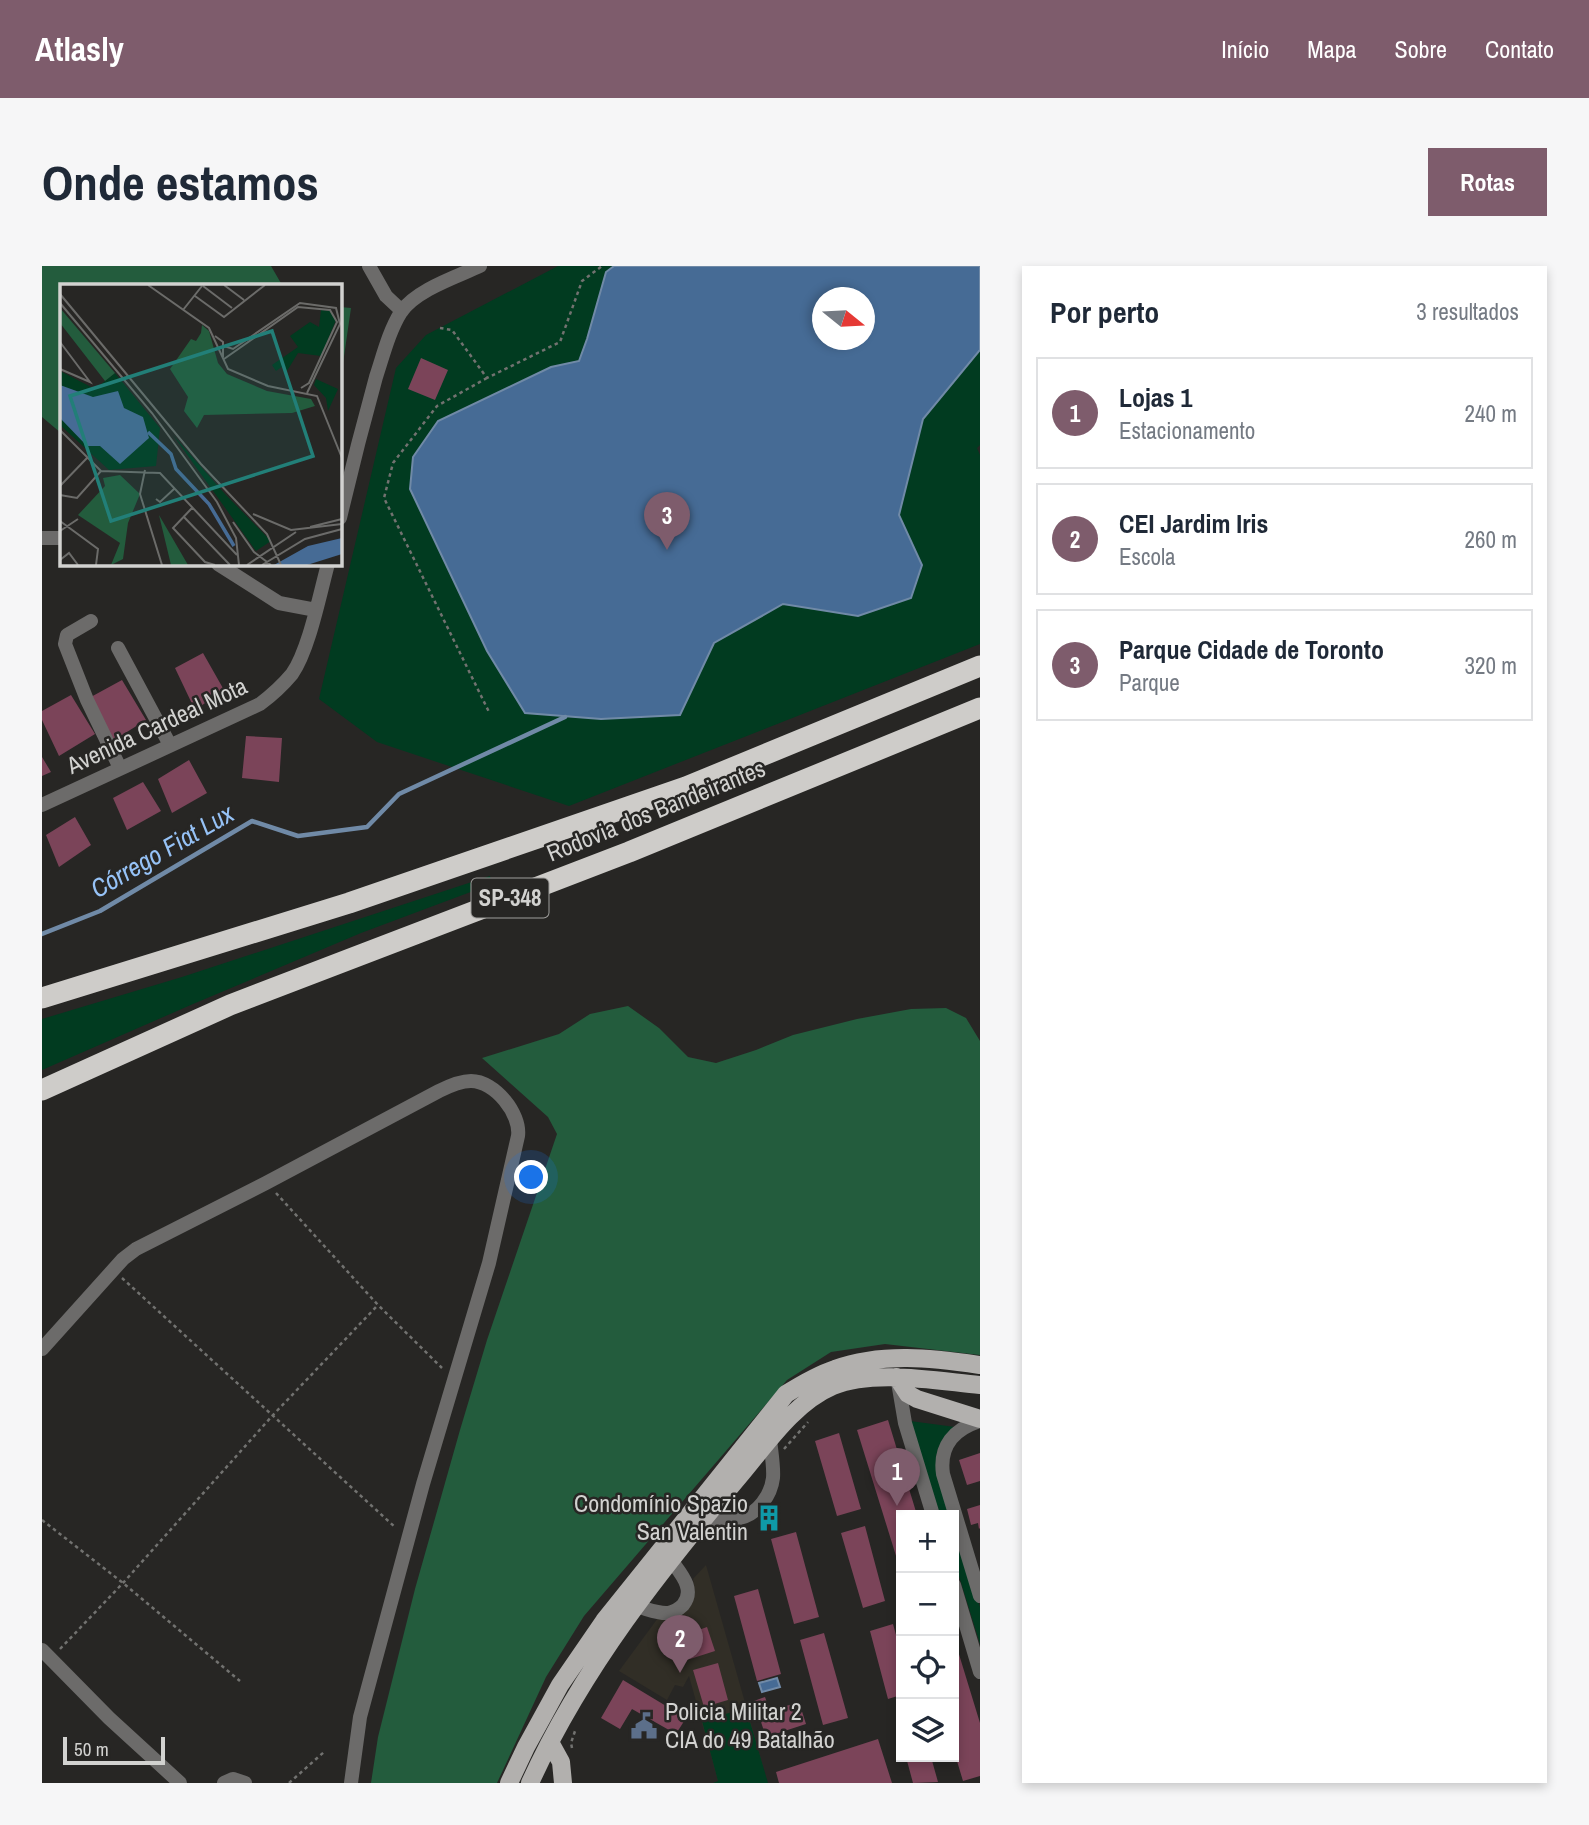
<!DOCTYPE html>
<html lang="pt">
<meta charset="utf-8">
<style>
:root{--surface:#fff;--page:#f6f6f7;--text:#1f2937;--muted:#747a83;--line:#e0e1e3;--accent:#7e5c6c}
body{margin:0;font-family:"Archivo Narrow",sans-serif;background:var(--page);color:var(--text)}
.controls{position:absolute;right:21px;bottom:21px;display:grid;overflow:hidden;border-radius:0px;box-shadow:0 4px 10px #0003}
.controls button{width:63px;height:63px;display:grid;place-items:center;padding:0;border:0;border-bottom:2px solid var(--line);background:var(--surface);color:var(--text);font:35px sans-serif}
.compass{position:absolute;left:770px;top:21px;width:63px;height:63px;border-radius:50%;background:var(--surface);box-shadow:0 4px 10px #0003;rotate:108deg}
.scale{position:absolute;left:21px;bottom:18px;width:102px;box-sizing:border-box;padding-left:7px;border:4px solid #d2d2d0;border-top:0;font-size:19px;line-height:24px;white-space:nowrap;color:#d2d2d0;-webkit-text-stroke:5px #272624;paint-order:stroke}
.you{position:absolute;left:490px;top:912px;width:24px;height:24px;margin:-18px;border:5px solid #fff;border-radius:50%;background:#1a73e8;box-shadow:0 0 0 10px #1a73e833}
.badge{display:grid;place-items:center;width:46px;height:46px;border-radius:50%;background:var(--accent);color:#fff;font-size:23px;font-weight:700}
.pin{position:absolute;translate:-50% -58px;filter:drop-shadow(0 2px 4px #0008)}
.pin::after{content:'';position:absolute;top:37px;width:24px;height:21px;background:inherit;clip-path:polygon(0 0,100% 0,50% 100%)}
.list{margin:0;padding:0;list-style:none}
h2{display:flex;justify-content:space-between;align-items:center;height:91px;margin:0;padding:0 28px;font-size:30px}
h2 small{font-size:23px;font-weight:400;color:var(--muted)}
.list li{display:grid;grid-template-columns:46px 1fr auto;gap:21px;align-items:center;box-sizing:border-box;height:112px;margin:0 14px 14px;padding:0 14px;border:2px solid var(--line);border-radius:0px}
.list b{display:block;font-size:26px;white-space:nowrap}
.list p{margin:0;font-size:23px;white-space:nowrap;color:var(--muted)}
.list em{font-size:23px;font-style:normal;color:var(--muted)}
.icon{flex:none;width:38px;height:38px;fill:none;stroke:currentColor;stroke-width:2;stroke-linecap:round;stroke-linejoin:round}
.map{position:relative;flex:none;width:938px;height:1517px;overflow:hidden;border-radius:0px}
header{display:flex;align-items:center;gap:42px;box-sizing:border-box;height:98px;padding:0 35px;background:var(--accent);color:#fff}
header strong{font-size:33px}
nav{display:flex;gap:38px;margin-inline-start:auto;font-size:24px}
.intro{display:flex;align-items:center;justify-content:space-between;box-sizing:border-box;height:168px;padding:0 42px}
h1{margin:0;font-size:49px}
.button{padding:18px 32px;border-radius:0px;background:var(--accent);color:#fff;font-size:24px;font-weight:700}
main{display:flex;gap:42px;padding:0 42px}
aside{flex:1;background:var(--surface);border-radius:0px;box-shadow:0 4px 10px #0003}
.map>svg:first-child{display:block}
</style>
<header>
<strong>Atlasly</strong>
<nav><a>Início</a><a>Mapa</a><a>Sobre</a><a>Contato</a></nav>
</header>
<div class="intro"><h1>Onde estamos</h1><a class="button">Rotas</a></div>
<main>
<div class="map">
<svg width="938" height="1517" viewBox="0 0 938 1517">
<rect width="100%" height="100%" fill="#272624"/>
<path fill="#312e26" d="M664,1299L721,1500L676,1515L647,1410L641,1421L633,1419L625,1434L577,1405L616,1352L653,1328L651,1313Z"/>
<path fill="#013b20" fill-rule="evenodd" d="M516,0H938V179L935,182L938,189V378L527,540L335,476L277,433L354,102L384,69ZM780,32H822V74H780Z
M448,610L450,618L319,667L151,738L0,804V753L140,711Z
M868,1155L913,1161C902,1170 895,1179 894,1194L909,1249H898Z
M912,1257L938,1341V1378L912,1294Z
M704,1442L726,1517H671L676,1515L660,1455Z"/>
<path fill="#235c3d" d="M0,0H229L240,19H19V167L0,151Z
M298,41L309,42L298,118Z
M586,740L617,762L646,791L674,797L714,784L751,769L815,753L869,743L904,742L924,752L938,775V1089L843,1078L789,1086L745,1114L542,1350L504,1411L455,1517H329L336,1471L373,1323L418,1164L445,1074L515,868L506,851L440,792L517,768L548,748Z"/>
<path fill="#466b95" stroke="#708aa7" stroke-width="2" fill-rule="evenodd" d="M572,0H938V84L881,153L857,249L880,299L869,332L816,350L741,338L672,377L638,449L559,453L483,447L445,385L368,223L371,191L396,155L509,101L537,95L545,73L564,6ZM780,32H822V74H780Z
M735,1412L738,1421L720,1426L717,1417Z"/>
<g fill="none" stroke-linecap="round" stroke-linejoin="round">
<path stroke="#708aa7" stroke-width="4.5" d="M0,668L58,645L210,555L256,570L325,561L357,528L523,451"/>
</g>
<path fill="#7b4459" d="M379,92L406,104L393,134L366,123Z
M161,387L182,424L153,444L133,402Z
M80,414L104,454L69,476L47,432Z
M29,429L53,468L17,490L0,454V445Z
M204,470L240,472L237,516L200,512Z
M0,491L9,506L0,510Z
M147,494L165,527L130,547L116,513Z
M101,516L119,545L85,564L71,532Z
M33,551L49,579L17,601L4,569Z
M846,1154L875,1249H859V1306L815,1164Z
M797,1167L819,1243L795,1250L773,1175Z
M938,1187V1215L925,1219L917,1194Z
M938,1239V1262L937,1263L936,1257L929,1259L925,1243Z
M729,1243L736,1250L724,1262L717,1255Z
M823,1260L843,1335L821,1342L799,1267Z
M754,1266L777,1351L752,1358L729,1273Z
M716,1323L739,1408L715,1415L692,1330Z
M851,1358L859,1387V1429L846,1433L828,1365Z
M665,1361L673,1385L648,1393L640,1370Z
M782,1367L806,1452L781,1459L758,1374Z
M912,1372L938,1457V1510L921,1515L912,1485Z
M676,1397L686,1434L662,1441L651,1404Z
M581,1414L644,1452L634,1468L590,1443L578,1463L559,1452Z
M723,1431L728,1445L757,1436L764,1458L724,1471L712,1435Z
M859,1453V1472H858L854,1454Z
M836,1473L850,1517H737L734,1506Z
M864,1491H889L896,1516L871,1517Z"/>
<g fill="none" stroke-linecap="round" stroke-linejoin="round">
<path stroke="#727270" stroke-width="2.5" stroke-dasharray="3.5 3.5" stroke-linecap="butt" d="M398,62L410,64L445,112L518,76L540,15L560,0
M445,112L395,140L351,197L342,232L447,446
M234,927L336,1039L400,1102
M80,1012L354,1262
M742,1183L766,1156
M0,1254L81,1317L198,1415
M18,1383L81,1317L231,1149L336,1039
M530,1482L529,1477L533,1465
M247,1517L282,1486"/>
<path stroke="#6c6b6a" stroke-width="14" d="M327,0L344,30L360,45
M298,252C309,205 321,158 334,111C341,90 347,65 359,46C374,24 414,11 438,0
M0,272H19
M176,298L237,337L274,344
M49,355L25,369L23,378L45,434L78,502
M76,382L128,479
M0,539L218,438C230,429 240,420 250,408C267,384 278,327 286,298
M0,1083L81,993L94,983L224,917L397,825C407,820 418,815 429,815C453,815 479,848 476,870L447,997L381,1218L318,1451L309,1517
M856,1116L863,1157L891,1249
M938,1155C912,1163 897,1180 901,1208L938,1330
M660,1254C672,1254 686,1255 698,1252C716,1248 729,1229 731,1212C732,1200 729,1185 728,1173
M912,1319L938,1406
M593,1340C603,1342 616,1348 626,1347C631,1346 637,1343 641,1339C654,1323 638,1307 629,1294
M0,1384L67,1452L138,1517
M182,1517L191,1513L203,1517"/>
<path stroke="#b2b0ae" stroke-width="18" d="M855,1111L866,1128L875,1133L938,1153
M508,1476L519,1496L521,1517
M467,1517L484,1481L518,1419L562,1355L744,1128C760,1118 775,1109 793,1103C840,1086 890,1092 938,1099
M488,1517C540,1402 619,1303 700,1207C725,1177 753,1136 791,1120C831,1103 895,1115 938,1119"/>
<path stroke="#ceccc9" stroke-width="21" d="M0,732L307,637L644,521L938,400
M0,824L188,739L587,586L938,442"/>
</g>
<defs>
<g id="building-bare" transform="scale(2.1)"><path d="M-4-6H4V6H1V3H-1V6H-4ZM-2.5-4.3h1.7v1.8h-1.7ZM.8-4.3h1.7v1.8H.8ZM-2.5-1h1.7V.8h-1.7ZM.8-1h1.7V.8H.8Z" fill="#0f9aa8" stroke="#272624" stroke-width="2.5" paint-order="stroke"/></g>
<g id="civic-bare" transform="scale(2.1)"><path d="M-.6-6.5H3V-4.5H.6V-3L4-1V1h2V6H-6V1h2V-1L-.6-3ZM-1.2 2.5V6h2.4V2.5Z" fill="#5c6f8a" stroke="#272624" stroke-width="2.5" paint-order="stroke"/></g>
</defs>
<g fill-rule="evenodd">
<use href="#building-bare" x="727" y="1252"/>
<use href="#civic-bare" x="602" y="1460"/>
</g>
<g text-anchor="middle" stroke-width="5" stroke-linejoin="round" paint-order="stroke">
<rect fill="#272624" stroke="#9f9e9c" stroke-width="2" x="429.5" y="612.5" width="77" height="39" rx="5"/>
<g font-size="23" font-weight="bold" fill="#d2d2d0">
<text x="468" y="640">SP-348</text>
</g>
<g font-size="24" fill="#d2d2d0" stroke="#272624">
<text transform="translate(115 460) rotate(-25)" y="8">Avenida Cardeal Mota</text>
<text transform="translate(614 545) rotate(-22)" y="8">Rodovia dos Bandeirantes</text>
</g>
<g font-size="24" fill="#d2d2d0" stroke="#272624" text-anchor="end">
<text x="706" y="1246">Condomínio Spazio<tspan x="706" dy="28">San Valentin</tspan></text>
<text x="623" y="1454" text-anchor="start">Policia Militar 2<tspan x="623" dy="28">CIA do 49 Batalhão</tspan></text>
</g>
<g font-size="26" font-style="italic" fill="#96c2f6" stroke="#272624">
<text transform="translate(120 585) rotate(-30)" y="9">Córrego Fiat Lux</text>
</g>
</g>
<g transform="translate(18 18)">
<rect width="282" height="282" fill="#272624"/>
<path d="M261,26L270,27L276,36L261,72L238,69L227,87L223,82L216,87L212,81L238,63L230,52L250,38L259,43ZM0,87L35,105L55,89L100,144L96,182L49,186L0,141ZM256,95L278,105L268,127L266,114L254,101ZM113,151L165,210L211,257L196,267Z" fill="#013b20"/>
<path d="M0,24L55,89L45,97L0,39ZM142,41L149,47L158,79L167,90L207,107L251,115L255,122L232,129L144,131L137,144L124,127L128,113L110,85L131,55L136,57L141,49ZM60,191L80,210L68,239L63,275L51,281L60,259L18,231L45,202L43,194ZM99,231L128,281H111Z" fill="#235c3d"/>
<path d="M0,101L33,113L58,107L64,124L83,133L89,154L60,180L40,162H27L0,134ZM282,254V270L247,281H214L248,262Z" fill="#466b95"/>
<path fill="none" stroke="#466b95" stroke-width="3.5" d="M88,148L111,170L116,185L149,220L174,262"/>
<path fill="none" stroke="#6b6b69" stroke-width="2" d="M88,1L149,44L168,85L208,102L257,112L282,174M164,1L184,16M143,2L172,24M0,10L141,180L207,250L221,281M135,12L164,33L205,1M0,19L92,129L157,218L176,254L179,281M123,26L142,2M155,52L163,58V73M0,58L30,98L0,85M164,62L173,65L240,19L276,24L280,40L247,109M164,75L238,23L270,26L277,38L249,99L241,104M0,146L41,187L100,189L177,271M85,186L80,210L102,281M0,202L27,174M0,211L17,214L41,187M96,215L100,218L114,205M132,224L113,244L145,278L155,281M193,230L231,246L282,240M123,232L170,281M0,237L38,265L36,281M173,238L194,268L211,281M250,243L282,235M0,247L18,235M0,276L9,269L18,281M187,281L236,248M202,281L245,255L282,245"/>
<path fill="#227f78" fill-opacity="0.15" stroke="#227f78" stroke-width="3.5" d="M212,47L253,172L51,237L10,112Z"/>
<rect width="282" height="282" fill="none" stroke="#d2d2d0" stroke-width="3.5"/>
</g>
</svg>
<div class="controls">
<button>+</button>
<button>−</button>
<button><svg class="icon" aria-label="locate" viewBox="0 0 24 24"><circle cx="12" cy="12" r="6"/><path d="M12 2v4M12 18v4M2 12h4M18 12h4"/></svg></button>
<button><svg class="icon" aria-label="layers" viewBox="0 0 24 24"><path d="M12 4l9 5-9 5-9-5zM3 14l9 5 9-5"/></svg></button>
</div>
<svg class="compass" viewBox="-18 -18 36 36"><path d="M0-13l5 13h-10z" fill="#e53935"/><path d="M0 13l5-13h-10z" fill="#747a83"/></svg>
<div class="scale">50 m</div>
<div class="you"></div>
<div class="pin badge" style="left:855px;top:1240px">1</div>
<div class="pin badge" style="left:638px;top:1407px">2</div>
<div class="pin badge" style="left:625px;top:284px">3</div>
</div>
<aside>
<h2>Por perto<small>3 resultados</small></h2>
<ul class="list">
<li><span class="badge">1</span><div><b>Lojas 1</b><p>Estacionamento</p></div><em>240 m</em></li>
<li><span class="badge">2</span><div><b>CEI Jardim Iris</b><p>Escola</p></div><em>260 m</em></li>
<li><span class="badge">3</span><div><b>Parque Cidade de Toronto</b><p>Parque</p></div><em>320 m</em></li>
</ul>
</aside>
</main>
